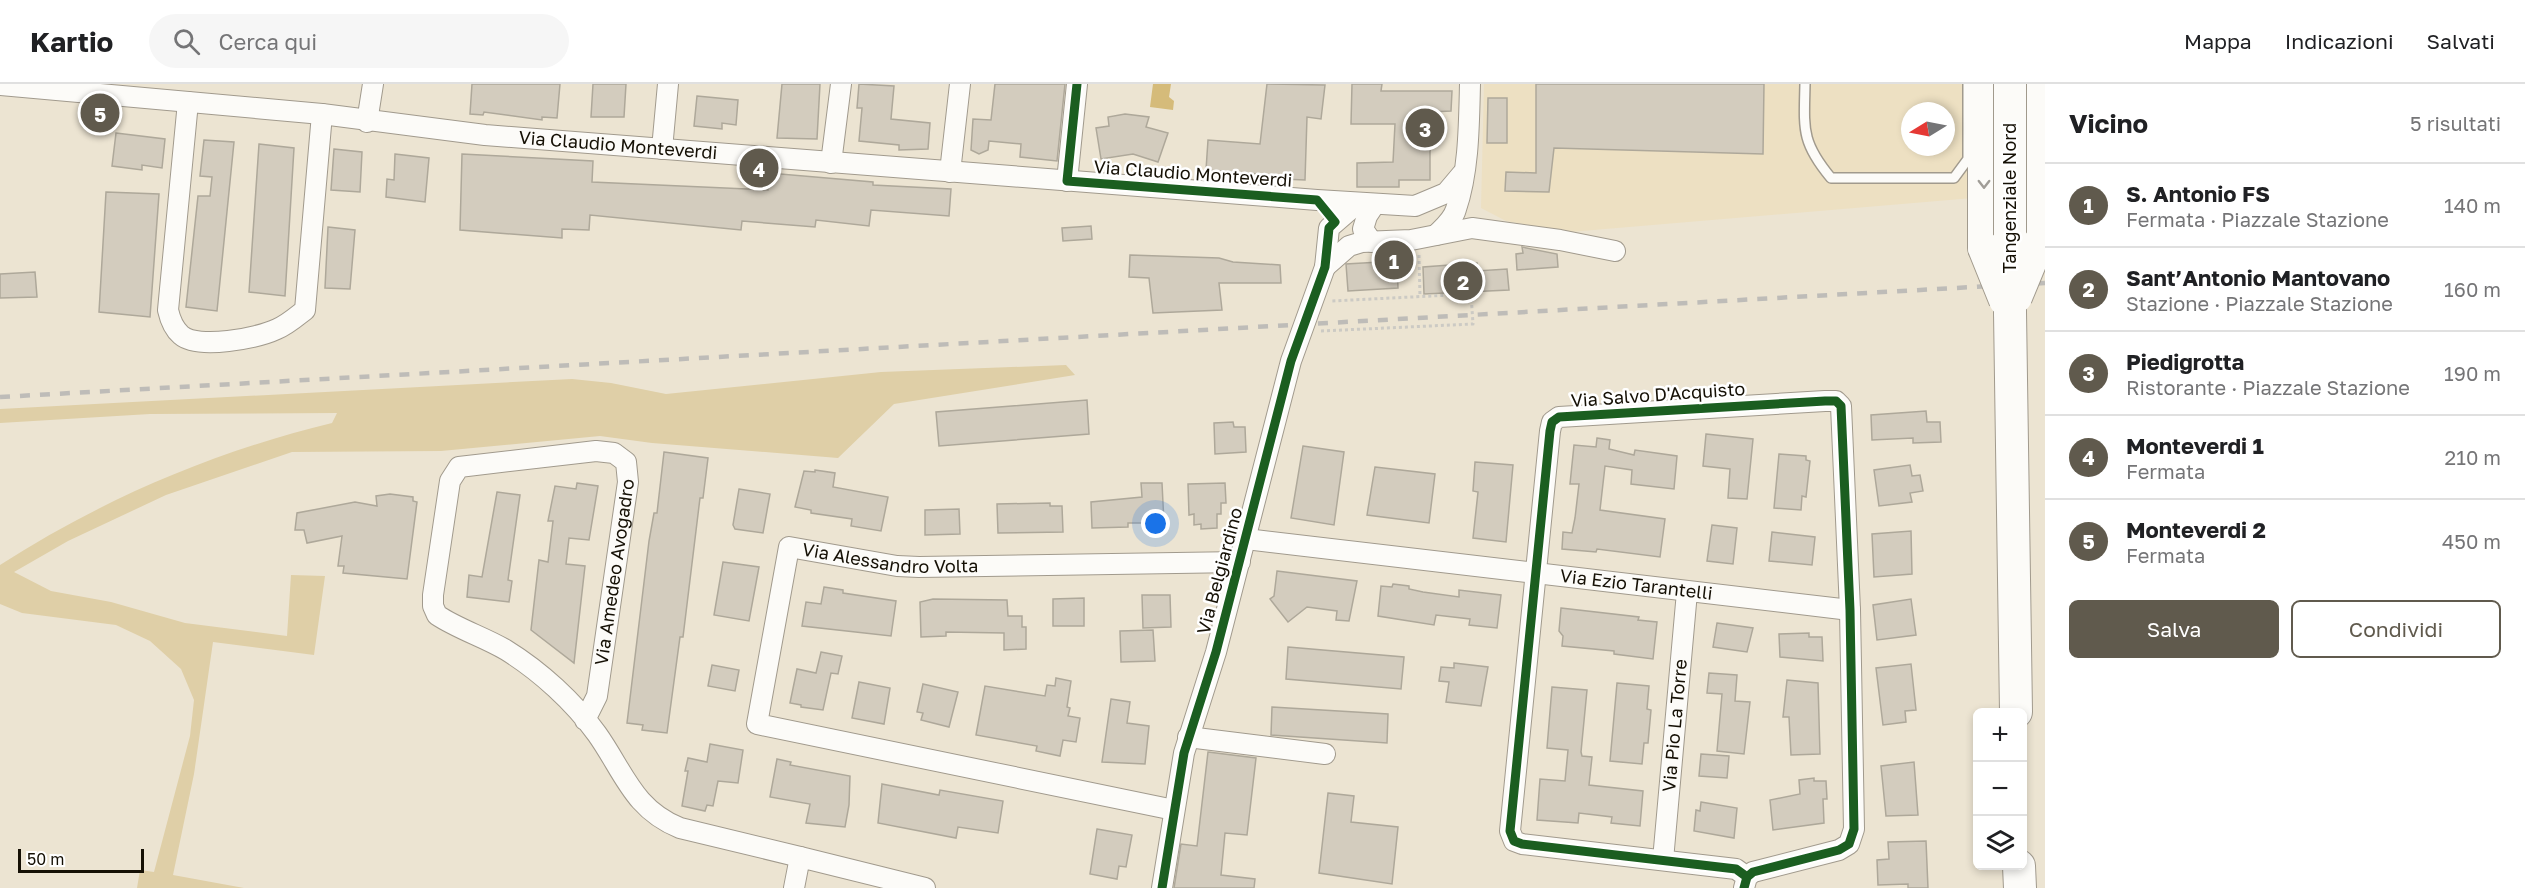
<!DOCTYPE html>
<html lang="it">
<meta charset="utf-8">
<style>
:root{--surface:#fff;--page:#f6f6f6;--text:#202124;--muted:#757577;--line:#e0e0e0;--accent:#605a4d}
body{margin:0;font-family:"Golos Text",sans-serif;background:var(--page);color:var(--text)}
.controls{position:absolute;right:18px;bottom:18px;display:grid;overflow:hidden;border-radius:9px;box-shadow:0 3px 9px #0003}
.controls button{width:54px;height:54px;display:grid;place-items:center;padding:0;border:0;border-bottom:2px solid var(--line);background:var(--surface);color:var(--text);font:30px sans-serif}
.compass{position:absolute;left:1901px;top:18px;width:54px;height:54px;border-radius:50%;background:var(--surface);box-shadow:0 3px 9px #0003;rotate:260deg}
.scale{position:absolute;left:18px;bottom:15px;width:126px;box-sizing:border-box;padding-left:6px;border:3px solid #151005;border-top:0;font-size:16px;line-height:21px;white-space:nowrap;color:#151005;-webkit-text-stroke:4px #fff;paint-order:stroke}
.you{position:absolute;left:1156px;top:440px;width:21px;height:21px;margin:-15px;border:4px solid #fff;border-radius:50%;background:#1a73e8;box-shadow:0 0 0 9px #1a73e833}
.badge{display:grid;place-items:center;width:39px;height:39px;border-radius:50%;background:var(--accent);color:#fff;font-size:20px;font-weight:700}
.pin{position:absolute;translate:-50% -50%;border:3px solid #fff;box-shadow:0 2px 6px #0006}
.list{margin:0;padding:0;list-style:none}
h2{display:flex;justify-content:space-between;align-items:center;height:78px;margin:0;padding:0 24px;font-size:26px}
h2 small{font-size:20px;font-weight:400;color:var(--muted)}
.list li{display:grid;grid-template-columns:39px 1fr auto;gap:18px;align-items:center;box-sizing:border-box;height:84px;padding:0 24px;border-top:2px solid var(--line)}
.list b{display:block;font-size:22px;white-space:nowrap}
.list p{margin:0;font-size:20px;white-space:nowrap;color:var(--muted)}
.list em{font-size:20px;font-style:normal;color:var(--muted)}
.actions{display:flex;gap:12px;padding:18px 24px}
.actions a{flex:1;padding:14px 0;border:2px solid var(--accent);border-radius:9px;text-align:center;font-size:21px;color:var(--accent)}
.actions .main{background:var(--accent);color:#fff}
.icon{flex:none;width:33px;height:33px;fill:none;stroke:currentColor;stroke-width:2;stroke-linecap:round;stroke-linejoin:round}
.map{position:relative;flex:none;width:2045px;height:804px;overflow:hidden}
header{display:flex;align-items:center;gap:36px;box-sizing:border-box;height:84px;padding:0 30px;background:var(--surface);border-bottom:2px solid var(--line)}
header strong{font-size:28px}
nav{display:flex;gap:33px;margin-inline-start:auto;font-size:21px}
.search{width:420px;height:54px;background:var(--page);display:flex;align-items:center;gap:15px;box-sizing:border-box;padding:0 21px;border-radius:33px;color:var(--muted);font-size:22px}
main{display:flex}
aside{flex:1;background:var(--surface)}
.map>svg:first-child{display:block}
</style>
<header>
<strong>Kartio</strong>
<div class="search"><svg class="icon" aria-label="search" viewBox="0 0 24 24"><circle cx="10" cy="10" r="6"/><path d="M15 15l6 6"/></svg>Cerca qui</div>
<nav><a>Mappa</a><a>Indicazioni</a><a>Salvati</a></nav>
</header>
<main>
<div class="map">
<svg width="2045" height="804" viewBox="0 0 2045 804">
<rect width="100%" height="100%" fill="#ece4d2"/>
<path fill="#ede0c2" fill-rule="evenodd" d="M1484,0H1974L1973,114L1570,148L1506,137L1481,124ZM1910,27H1946V63H1910Z"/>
<path fill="#dfcfa7" d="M1066,281L1075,291L894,320L838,374L652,359L600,352L441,367L292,368L166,411L68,457L14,488L51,507L111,518L185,539L287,552L291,491L325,492L314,571L213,558L194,690L173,791L244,804H137L140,786L154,788L190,652L194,616L181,585L150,557L116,541L22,529L0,520V481C103,415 213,368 332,339L337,329L150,330L0,339V325L572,295L611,299L666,310L881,288Z"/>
<path fill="#d5bb7a" d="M1153,0H1171L1169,13L1174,17L1173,26L1150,23Z"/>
<path fill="#d3ccbe" stroke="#aea89a" stroke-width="1.5" d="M472,0H560L557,34L542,33V36L484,28L483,31L470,30Z
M593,0H626L624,33H591Z
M782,0H820L817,55L777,54Z
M859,0L894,2L891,35L930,39L928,65L899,66V61L859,57L862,24H857Z
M995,0H1065L1057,77L1020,73L1021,60L989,57L988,66L979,70L971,66L973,35L991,36Z
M1267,0L1325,1L1321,35L1307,33L1305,96L1259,94V90L1206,86L1208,56L1260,60Z
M1352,0H1382L1381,7H1452L1451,27L1430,28V96H1399V103H1357V79L1393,78L1395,40H1351Z
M1536,0H1764L1763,70L1554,64L1549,108L1505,107L1506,88L1536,89Z
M697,12L738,16L736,41L722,39V45L694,42Z
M1488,14H1507V59H1487Z
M1125,30L1149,33L1146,43L1168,49L1158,78L1133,70L1101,75L1096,44L1109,42L1108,33Z
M116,49L165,55L162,84L142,81V86L112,82Z
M204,56L234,58L217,227L186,223L198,112H210L212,93L200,92Z
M259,60L294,64L285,212L249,208Z
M334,65L362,68L360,108L331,106Z
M395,70L429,74L425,118L386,113L387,95L394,96Z
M462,70L593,77L592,98L768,106L769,89L873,98V101L951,105L949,132L871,126L869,142L816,136L815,143L742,137L741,146L590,131L589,146L562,145V154L460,146Z
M106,108L159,110L150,233L99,228Z
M1091,142L1092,155L1063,157L1062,144Z
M328,143L355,146L350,205L325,204Z
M1522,163L1557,170L1558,183L1517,186L1516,170L1523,169Z
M1130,171L1219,174L1233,178L1280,181L1281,199H1219L1222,226L1153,229L1149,194L1129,193Z
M1397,177L1398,204L1348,207L1346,180Z
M1477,179V187L1507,185L1509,206L1424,210L1423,183Z
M35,188L37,213L0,214V190Z
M1087,316L1089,350L939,362L936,328Z
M1926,327L1927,338H1940L1941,358L1913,359V354L1872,356L1871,331Z
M1233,338L1234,343H1245L1246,368L1215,370L1214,339Z
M1706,350L1753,355L1747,415L1728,414L1730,385L1703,382Z
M1597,354L1610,356L1609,365L1634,371L1635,366L1677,372L1674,405L1631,400L1632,386L1605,382L1600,426L1665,435L1660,473L1597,465L1596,468L1562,465L1563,448L1572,449L1575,434L1579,400H1570L1574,361L1596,363Z
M1303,362L1344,368L1334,441L1291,434Z
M664,368L708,374L703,414H700L683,553H680L667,649L642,646L643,641L627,639L649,457L654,429H657Z
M1779,370L1806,372V376L1810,377L1806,413L1802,412L1801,426L1774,424Z
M1475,378L1513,381L1506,458L1473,454L1478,408L1473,407Z
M1910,381L1912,392L1920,391L1923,407L1910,409L1912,418L1879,422L1874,386Z
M1375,383L1435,390L1429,439L1367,431Z
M815,386L835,389L833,403L888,413L881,447L851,442L852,435L811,429V426L795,423L804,387L815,388Z
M577,399L598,402L589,456L569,454L566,480L585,482L574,579L531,546L539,476L548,478L553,437H548L555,402L576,405Z
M1141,399H1162L1164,439H1128V443L1092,444L1091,418L1142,413Z
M1225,399L1226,419H1221V430H1217V444L1201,445V440L1194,441V430L1189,431L1188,400Z
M739,405L770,410L763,449L735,445L733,441Z
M497,408L520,411L508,496L512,497L509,518L467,513L469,491L482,493Z
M390,410L413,413V417L417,418L407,495L343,489L344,482H338L342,452L307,459L304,446H295L297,429L355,418L377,422L376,412Z
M1050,419V422H1062L1063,448L998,449L997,420Z
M959,425L960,450L925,451V426Z
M1712,441L1737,444L1733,480L1707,477Z
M1911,447L1912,490L1874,493L1872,450Z
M1772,448L1815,453L1812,481L1769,477Z
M723,478L759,483L749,537L714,531Z
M1277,487L1357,497L1349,537L1336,536L1337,527L1307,523L1288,538L1270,515L1274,512Z
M1393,500L1409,502V505L1423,508L1459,513V506L1501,511L1497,544L1469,541L1470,535L1436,531L1434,541L1378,532L1381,502L1392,503Z
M824,503L843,506V509L896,517L891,552L802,542L806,518L821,520Z
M1142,511H1170L1171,543L1143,544Z
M1084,514V542H1053V515Z
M933,515L1007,516L1008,532H1022V543H1026V565L1004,566V549L946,548V552L921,553L920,518Z
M1911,515L1916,551L1877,556L1873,521Z
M1561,524L1639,533L1638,536L1657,538L1653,575L1614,570V567L1562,562L1563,552L1559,547Z
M1717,539L1753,544L1747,568L1713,563Z
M1153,546L1155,577L1121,578L1120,547Z
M1809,549V553H1822L1823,577L1780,573L1779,550Z
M1288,563L1404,573L1401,605L1286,595Z
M821,568L842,572L838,590L831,589L823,626L801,623V621L790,619L797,585L816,589Z
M1454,579L1488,583L1481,622L1446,618L1449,598L1439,597L1441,583L1454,584Z
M1911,580L1916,626L1905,627L1906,638L1883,641L1876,584Z
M712,581L739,586L735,607L708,602Z
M1709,589L1737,591L1735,617L1750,618L1744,670L1717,667L1722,610L1707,609Z
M1056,594L1071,597L1067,623L1070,624L1068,632L1080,634L1076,658L1063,656L1060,672L1036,667L1037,662L976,651L985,602L1045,612L1047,601L1055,602Z
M1787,596L1818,599L1820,670L1791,671L1789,633H1783Z
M859,598L890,604L884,640L852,634Z
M1617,599L1649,602L1647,625L1651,626L1648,659H1644L1642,680L1610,677Z
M923,600L958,608L949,643L921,636L923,629L917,628Z
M1552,603L1587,606L1581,668L1582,672L1592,673L1589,701L1643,707L1640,742L1611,739L1612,733L1579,729L1578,739L1537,736L1540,695L1565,697L1568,666L1547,664Z
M1111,615L1130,618L1127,639L1149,642L1145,680L1102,678Z
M1272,623L1388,630L1387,659L1271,651Z
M710,660L743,666L738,699L718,697L713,722L707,721L705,727L682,722L688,687H685L688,674L707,678Z
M1208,668L1256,674L1247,751L1225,749L1221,791L1255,795L1254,804H1174L1181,760L1197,762Z
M1701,670L1729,672L1727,694L1699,692Z
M777,675L791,678L790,681L850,692L849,721L845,743L806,739L810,720L770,713Z
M1914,678L1918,731L1886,732L1881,682Z
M1814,694V697H1826L1827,715H1823L1824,739L1773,746L1770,716L1800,710L1799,696Z
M882,700L939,711L940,706L1003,717L998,749L958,743L956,754L878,739Z
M1328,709L1354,712L1351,738L1398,743L1392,800L1319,789Z
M1701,718L1737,724L1734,754L1694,747L1696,726L1700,727Z
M1097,745L1132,751L1126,783L1119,782L1117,795L1090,790Z
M1926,757L1928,804H1908V800L1878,801L1877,776L1889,775L1888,758Z"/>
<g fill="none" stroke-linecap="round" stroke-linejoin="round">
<g stroke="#a19a8d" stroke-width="12">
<path id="service" d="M1805,0C1804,45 1801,58 1831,94H1954L1968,75V0"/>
</g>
<g stroke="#a19a8d" stroke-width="22">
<g id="minor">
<path id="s1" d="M0,1L322,30L485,51L1317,116L1415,122L1446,109L1462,90"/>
<path d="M188,18L168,226C170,235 173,244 181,251C198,266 258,254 277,245C287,241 296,233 305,226L322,30"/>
<path d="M367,38L373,0"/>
<path d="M662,65L668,0"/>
<path d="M831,79L841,0"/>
<path d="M950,88L960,0"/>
<path d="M1067,97L1077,0"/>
<path d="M1436,151C1444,143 1453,136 1456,125C1469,87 1469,40 1470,0"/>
<path d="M1372,158L1363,145L1367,132L1375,120"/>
<path d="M1325,183L1349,162L1362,158L1411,156L1472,144L1560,156L1615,167"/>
<path id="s2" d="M1246,455L1850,526"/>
<path id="s3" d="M585,636L597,612L628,398L626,378L614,369L596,367L459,383L450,397L433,511V522L437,531C458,545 484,553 506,566C540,587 574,618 597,650C624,688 633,725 680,744L800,773"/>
<path d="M1188,653L1325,670"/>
<path id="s4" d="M1174,726L757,640L789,463L897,482L919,483L1240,478"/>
<path id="s5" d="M1663,776L1687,508"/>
<path d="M794,804L800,773L925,804"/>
<path d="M1162,804L1184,669L1216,568L1291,277L1325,183L1329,144L1358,119"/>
<path d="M1744,804L1747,793L1753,788L1839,766L1849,760L1854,745L1850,526L1841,322L1836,317H1825L1559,333L1552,338L1550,347L1510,747L1514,757L1522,760L1736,785L1747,793"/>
</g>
</g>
<g stroke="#a19a8d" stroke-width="34">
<path id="trunk" d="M2038,160V0
M1984,164V0
M2010,228L2016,628
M2019,782L2020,804"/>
</g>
<path stroke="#cccac4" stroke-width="3" stroke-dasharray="3 3" stroke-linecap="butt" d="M1419,171L1420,213
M1321,247L1473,240L1471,210L1332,217"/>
<use href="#service" stroke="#fcfbf8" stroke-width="9"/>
<use href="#minor" stroke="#fcfbf8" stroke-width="20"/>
<use href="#trunk" stroke="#fcfbf8" stroke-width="32"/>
<path stroke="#bebcb8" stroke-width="4.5" stroke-dasharray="10 10" stroke-linecap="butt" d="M0,313L2045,199"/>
<g stroke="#a19a8d" stroke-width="34" stroke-linecap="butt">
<path id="trunk-bridge" d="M1984,164L2005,216
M2016,213L2038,160
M2010,228V0"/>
</g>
<use href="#trunk-bridge" stroke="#fcfbf8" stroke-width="32"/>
<g stroke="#fff" stroke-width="13">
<path id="cycleway" d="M1077,0L1067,97L1317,116L1335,138L1329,144L1325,183L1291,277L1216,568L1184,669L1162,804
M1744,804L1747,793L1753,788L1839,766L1849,760L1854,745L1850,526L1841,322L1836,317H1825L1559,333L1552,338L1550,347L1510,747L1514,757L1522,760L1736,785L1747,793"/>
</g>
<use href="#cycleway" stroke="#1b5e20" stroke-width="9"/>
</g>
<defs><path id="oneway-chevron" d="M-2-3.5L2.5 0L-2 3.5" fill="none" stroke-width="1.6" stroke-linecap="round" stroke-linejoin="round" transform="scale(1.5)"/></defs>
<use stroke="#a09d97" href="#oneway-chevron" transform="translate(1984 100) rotate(90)"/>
<g text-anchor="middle" stroke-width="5" stroke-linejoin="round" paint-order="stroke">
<g font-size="18" fill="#151005" stroke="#fff">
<text dy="6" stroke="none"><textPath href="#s1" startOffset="621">Via Claudio Monteverdi</textPath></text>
<text transform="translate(1193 90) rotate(4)" y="6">Via Claudio Monteverdi</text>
<text transform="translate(2010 114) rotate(-90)" y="6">Tangenziale Nord</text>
<text transform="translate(1658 311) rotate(-4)" y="6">Via Salvo D'Acquisto</text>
<text dy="6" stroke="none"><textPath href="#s4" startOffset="708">Via Alessandro Volta</textPath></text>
<text transform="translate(1220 487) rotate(-75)" y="6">Via Belgiardino</text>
<text dy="6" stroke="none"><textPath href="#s3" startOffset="152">Via Amedeo Avogadro</textPath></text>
<text dy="6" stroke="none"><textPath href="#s2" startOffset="393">Via Ezio Tarantelli</textPath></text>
<text dy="6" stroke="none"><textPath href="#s5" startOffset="135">Via Pio La Torre</textPath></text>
</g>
</g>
</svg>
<div class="controls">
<button>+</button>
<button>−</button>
<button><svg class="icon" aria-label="layers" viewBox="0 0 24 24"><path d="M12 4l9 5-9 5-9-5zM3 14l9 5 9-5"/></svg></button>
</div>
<svg class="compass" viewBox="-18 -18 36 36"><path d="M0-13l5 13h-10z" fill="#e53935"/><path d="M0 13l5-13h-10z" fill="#757577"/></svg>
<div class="scale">50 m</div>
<div class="you"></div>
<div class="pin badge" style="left:1394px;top:176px">1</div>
<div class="pin badge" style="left:1463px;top:197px">2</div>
<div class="pin badge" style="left:1425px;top:44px">3</div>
<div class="pin badge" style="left:759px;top:84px">4</div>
<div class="pin badge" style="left:100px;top:29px">5</div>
</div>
<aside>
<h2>Vicino<small>5 risultati</small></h2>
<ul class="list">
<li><span class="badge">1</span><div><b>S. Antonio FS</b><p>Fermata · Piazzale Stazione</p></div><em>140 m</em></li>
<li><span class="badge">2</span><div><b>Sant’Antonio Mantovano</b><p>Stazione · Piazzale Stazione</p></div><em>160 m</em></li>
<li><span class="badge">3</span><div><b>Piedigrotta</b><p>Ristorante · Piazzale Stazione</p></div><em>190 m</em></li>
<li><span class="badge">4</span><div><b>Monteverdi 1</b><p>Fermata</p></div><em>210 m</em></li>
<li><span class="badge">5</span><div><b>Monteverdi 2</b><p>Fermata</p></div><em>450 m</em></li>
</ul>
<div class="actions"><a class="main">Salva</a><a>Condividi</a></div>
</aside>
</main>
